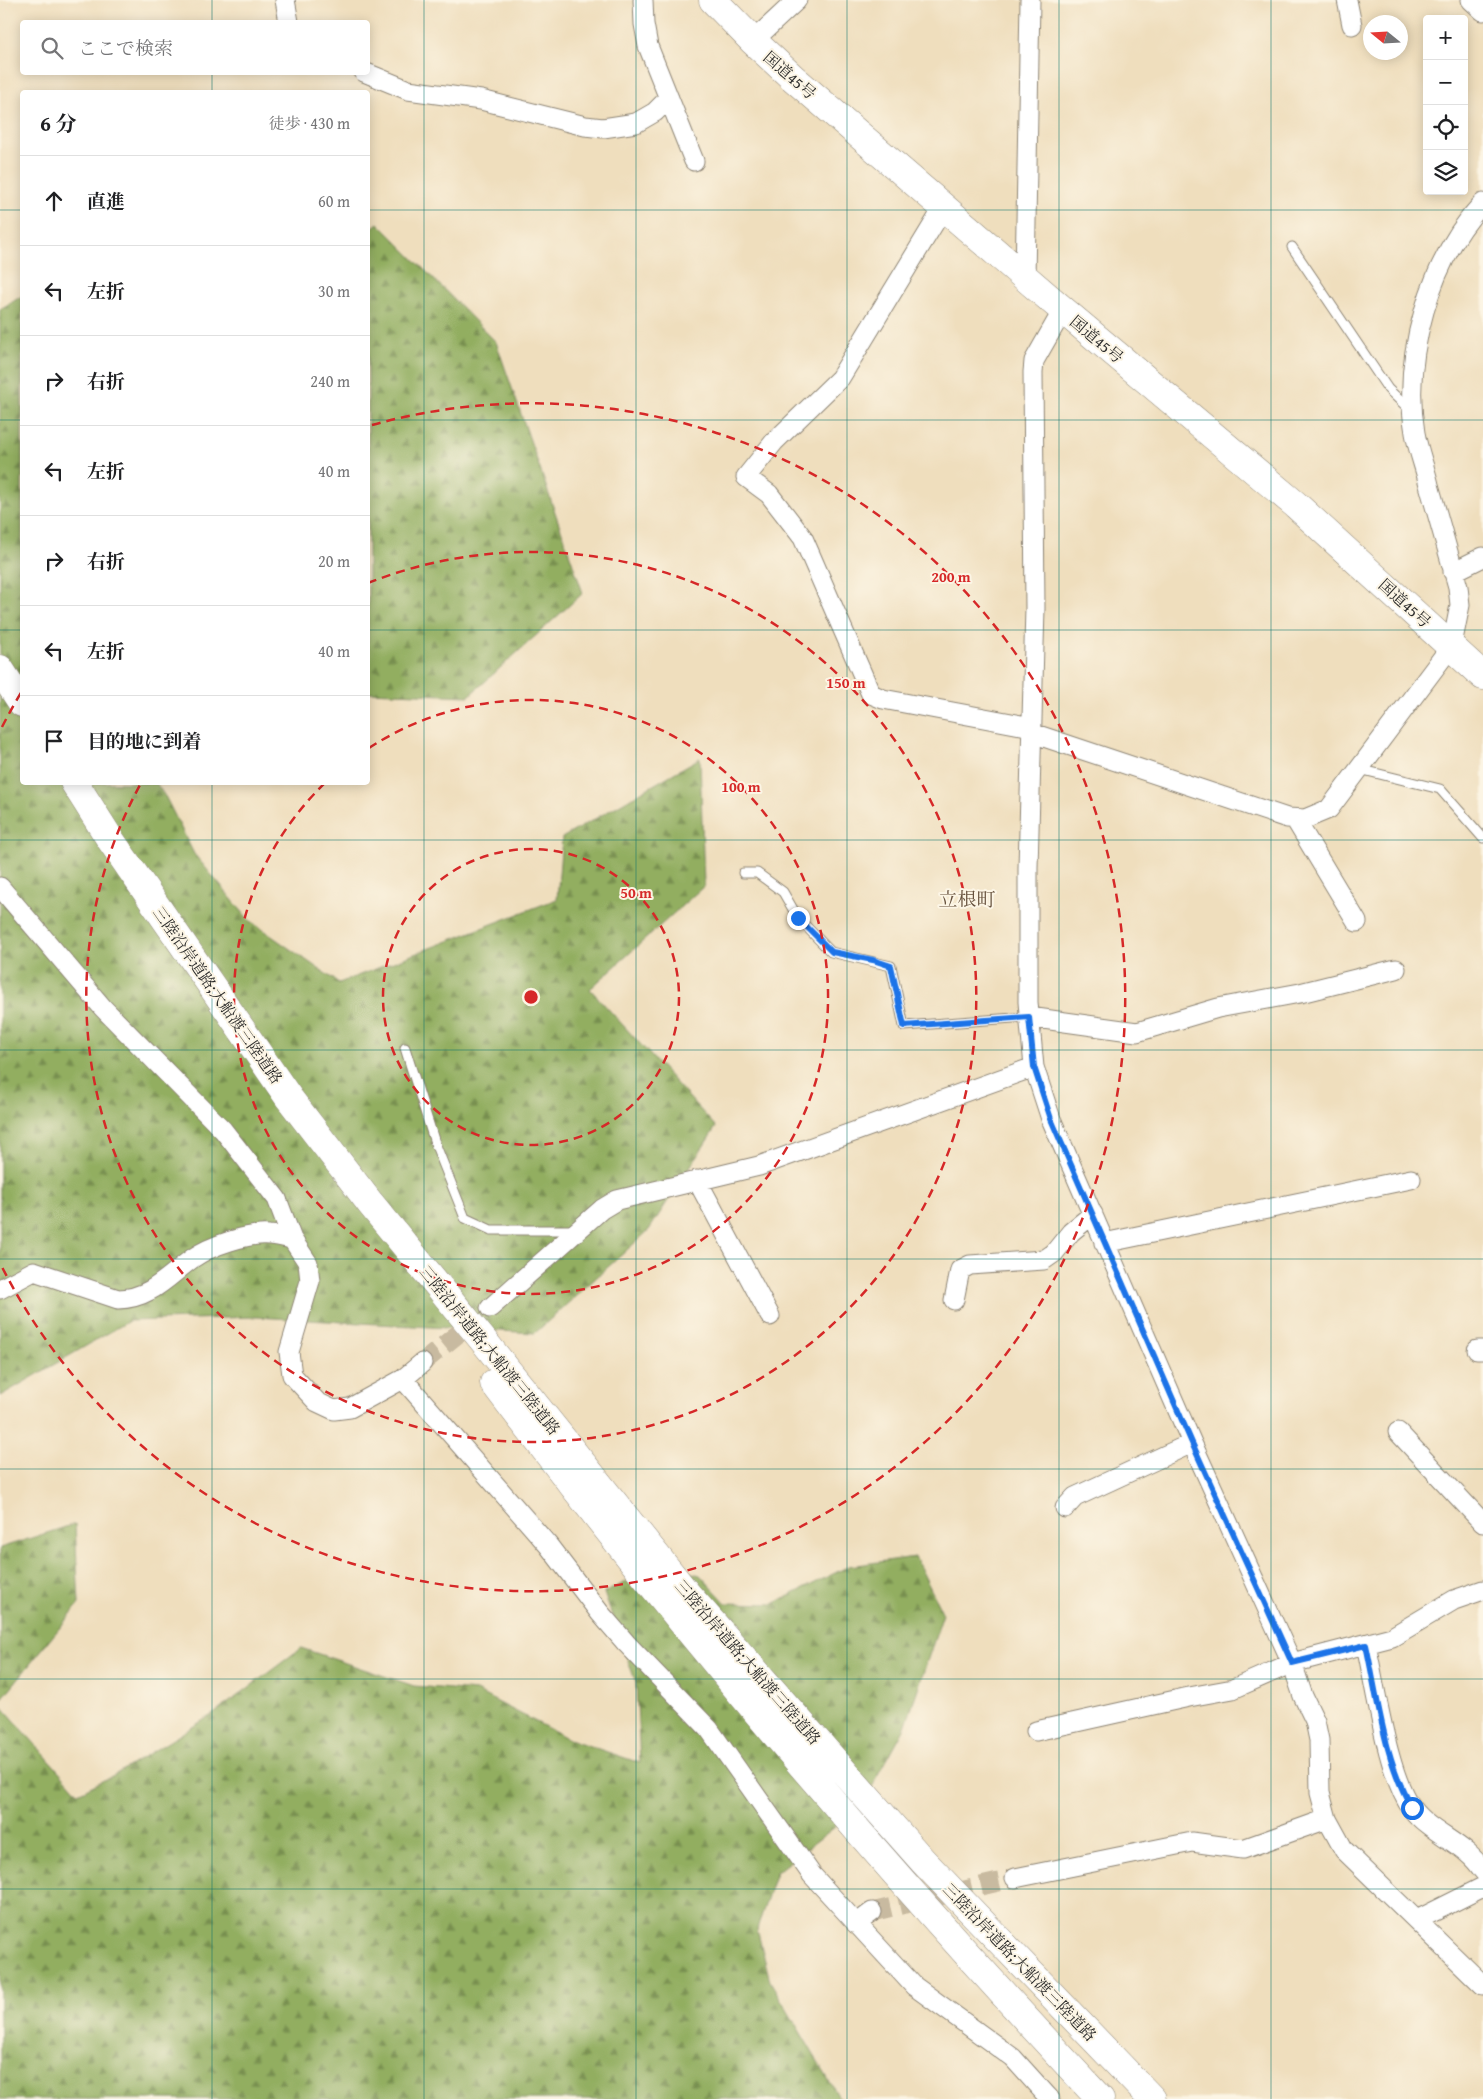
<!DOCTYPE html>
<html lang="ja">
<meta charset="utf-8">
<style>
:root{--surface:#fff;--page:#f6f6f6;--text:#202124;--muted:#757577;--line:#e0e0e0}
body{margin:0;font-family:"Gentium Book Plus","Noto Serif JP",serif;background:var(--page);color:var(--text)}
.controls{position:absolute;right:15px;top:15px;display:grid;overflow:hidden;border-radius:5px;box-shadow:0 2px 12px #0003}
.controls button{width:45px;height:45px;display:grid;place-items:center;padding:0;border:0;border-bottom:1px solid var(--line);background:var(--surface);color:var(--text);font:25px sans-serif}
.compass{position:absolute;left:1363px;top:15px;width:45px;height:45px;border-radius:50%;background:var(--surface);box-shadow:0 2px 12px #0003;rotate:288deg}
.stop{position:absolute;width:15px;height:15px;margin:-11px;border:4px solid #1a73e8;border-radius:50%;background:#fff}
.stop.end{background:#1a73e8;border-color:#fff;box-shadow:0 1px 5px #0008}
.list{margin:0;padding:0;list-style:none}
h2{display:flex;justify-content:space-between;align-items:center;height:65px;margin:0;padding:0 20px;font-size:21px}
h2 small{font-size:16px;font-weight:400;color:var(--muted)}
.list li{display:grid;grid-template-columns:32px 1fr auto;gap:15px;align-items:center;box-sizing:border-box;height:90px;padding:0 20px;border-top:1px solid var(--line)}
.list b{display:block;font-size:19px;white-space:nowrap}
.list em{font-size:16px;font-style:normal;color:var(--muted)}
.icon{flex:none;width:28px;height:28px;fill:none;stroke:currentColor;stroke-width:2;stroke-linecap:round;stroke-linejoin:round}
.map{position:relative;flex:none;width:1483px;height:2099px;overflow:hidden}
.search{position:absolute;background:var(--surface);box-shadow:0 2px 12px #0003;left:20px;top:20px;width:350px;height:55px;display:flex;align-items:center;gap:12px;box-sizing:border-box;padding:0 18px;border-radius:5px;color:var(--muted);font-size:19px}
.panel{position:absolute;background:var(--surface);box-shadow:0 2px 12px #0003;left:20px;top:90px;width:350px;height:695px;border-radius:5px}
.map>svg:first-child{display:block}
</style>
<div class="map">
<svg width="1483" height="2099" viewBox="0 0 1483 2099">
<defs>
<pattern id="forest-firs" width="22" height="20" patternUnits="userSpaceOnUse" patternTransform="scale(1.25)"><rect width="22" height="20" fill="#92ae60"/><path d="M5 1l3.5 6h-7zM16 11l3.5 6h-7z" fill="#778e4f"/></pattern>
</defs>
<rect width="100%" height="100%" fill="#fcf5e5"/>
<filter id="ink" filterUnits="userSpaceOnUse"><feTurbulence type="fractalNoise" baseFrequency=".02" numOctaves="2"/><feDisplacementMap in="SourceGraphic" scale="10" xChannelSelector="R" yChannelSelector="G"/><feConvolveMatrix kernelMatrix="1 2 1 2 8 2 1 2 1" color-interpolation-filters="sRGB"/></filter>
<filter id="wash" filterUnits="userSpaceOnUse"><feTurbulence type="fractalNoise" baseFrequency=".0096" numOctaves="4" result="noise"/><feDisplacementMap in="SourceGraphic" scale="20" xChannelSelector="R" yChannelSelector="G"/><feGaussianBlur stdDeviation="1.12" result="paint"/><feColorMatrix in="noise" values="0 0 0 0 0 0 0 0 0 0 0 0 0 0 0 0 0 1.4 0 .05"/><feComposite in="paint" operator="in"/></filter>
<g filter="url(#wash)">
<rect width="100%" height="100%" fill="#efdebd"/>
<path fill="url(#forest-firs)" stroke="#5e6c46" d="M378,223L496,342L583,593L469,696L368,692V231Z
M22,296V782L156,783L166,798L194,854L250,921L339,983L557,899L562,838L700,758L704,886L590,989L716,1127L649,1230L535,1333L256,1317L129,1321L0,1396V309Z
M75,1524L79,1604L0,1701V1548Z
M915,1557L943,1614L905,1727L861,1807L776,1872L757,1929L770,1981L840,2099H0V1704L78,1793L116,1774L215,1713L301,1648L414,1686L476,1691L569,1739L640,1763L636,1683L604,1593L660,1565L700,1575L726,1603L773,1604L849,1566Z"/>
</g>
<g filter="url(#ink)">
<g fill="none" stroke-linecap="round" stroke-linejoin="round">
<path stroke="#c8baa0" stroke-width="19" stroke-dasharray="19 9" stroke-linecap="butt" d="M422,1363L490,1308
M872,1912L1015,1878"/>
<g stroke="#8d8474" stroke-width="11">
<path id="service" d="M1292,247L1388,389L1410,410
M1359,769L1440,789L1483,838
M743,873H757L783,892L798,918L831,952L891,966L904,1026L1029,1017
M405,1048L435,1143L465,1218L491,1230H575"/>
</g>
<g stroke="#8d8474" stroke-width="21">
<path id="minor" d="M285,0L289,22
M643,0L644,24L648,46L694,161
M1347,0L1352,25
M1471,0L1483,11
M753,41L797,0
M364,72L408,90L481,100L585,126L603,128L636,123L655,112L669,98
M944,207L840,378L774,442L746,477L769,494L803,538L871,694L883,699L1032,727
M1025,278L1030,0
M1063,310L1034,361L1033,372L1035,608L1028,868V1002L1034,1067L1051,1119L1192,1443L1292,1663L1303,1696L1315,1721L1319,1740L1320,1793L1327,1819L1344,1850L1483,1985
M1453,572L1483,557
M1032,733L1287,818L1305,819L1329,809L1452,645L1460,605L1458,587C1448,553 1439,519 1429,485C1425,468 1418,450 1415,433C1402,357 1430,259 1483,203
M1295,819L1357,922
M0,887L103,1008L223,1130L277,1199L292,1239L308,1263L310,1281L289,1352L292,1375L317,1402L334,1410L350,1408L403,1379L422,1363
M1029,1017L1137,1032L1218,1008L1300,993L1396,969
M697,1180L770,1316
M1104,1243L1411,1179
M0,1289L34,1271L118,1299C150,1299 168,1276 193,1258C210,1246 248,1233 269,1235C277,1235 284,1238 292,1239
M954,1300L960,1270L970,1265L1044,1260L1054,1253L1071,1232L1093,1214
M490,1308L602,1209L617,1200L759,1166L1034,1067
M1477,1350H1483
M403,1379L548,1545L600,1613L626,1643L709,1729L812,1875L914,1986L1013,2058L1050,2099
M1398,1432L1483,1523
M1065,1508L1075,1497L1192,1443
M1366,1645C1376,1688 1387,1775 1412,1809C1431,1834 1467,1844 1483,1871
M1036,1731L1189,1697L1233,1689L1292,1663L1392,1637L1454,1600L1483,1590
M1015,1878L1192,1842L1243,1849L1327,1819
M1417,1920L1483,1887
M856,1924L872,1912"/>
</g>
<g stroke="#8d8474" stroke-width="29">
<path id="trunk" d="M713,0L753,41L792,77L1063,310L1296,505L1483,676"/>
</g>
<g stroke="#8d8474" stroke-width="29">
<path id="motorway" d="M0,669L22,703
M74,782L110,839L289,1098L370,1203L487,1345L688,1595L923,1861L1152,2099
M494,1383C683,1633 886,1870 1100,2099"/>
</g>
<use href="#service" stroke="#fff" stroke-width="9"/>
<use href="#minor" stroke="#fff" stroke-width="19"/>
<use href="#trunk" stroke="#fff" stroke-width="28"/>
<use href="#motorway" stroke="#fff" stroke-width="28"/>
</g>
</g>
<g fill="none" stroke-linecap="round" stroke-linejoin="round" filter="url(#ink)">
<path stroke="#1a73e8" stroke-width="6" d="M798,918L832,952L873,960L891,966L904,1026L1029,1017L1034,1067L1051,1119L1192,1443L1292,1663L1366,1645C1378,1699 1384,1760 1412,1808"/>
</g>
<path fill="none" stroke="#0f766e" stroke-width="1" stroke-opacity="0.55" d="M212,0V22M424,0V2099M636,0V2099M847,0V2099M1059,0V2099M1271,0V2099M212,72V92M0,210H22M368,210H1483M0,420H22M368,420H1483M0,630H22M368,630H1483M212,782V2099M0,840H1483M0,1050H1483M0,1259H1483M0,1469H1483M0,1679H1483M0,1889H1483"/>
<g fill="none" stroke="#d62828" stroke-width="2.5" stroke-dasharray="9 6">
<circle cx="531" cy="997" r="148"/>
<path d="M369 748A297 297 0 1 1 325 783"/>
<path d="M368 583A445 445 0 1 1 140 785"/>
<path d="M2 727A594 594 0 0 1 22 691M372 425A594 594 0 1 1 2 1267"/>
</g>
<g text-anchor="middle" stroke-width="4" stroke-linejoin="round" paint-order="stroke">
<g font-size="16" fill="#2b2b2b" stroke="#fcf5e5">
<text transform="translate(790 75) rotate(41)" y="6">国道45号</text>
<text transform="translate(1097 339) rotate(40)" y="6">国道45号</text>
<text transform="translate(1405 603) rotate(42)" y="6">国道45号</text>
<text transform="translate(218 995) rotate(55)" y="6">三陸沿岸道路;大船渡三陸道路</text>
<text transform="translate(490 1350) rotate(51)" y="6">三陸沿岸道路;大船渡三陸道路</text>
<text transform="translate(748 1662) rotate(49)" y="6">三陸沿岸道路;大船渡三陸道路</text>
<text transform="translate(1020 1962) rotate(46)" y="6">三陸沿岸道路;大船渡三陸道路</text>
</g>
<g font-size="19" fill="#67523e" stroke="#fcf5e5">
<text x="967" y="906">立根町</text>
</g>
</g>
<circle cx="531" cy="997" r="8" fill="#d62828" stroke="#fcf5e5" stroke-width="2.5"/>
<g font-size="15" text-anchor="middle" font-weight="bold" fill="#d62828" stroke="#fcf5e5" stroke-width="4" stroke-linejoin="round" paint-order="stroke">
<text x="951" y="582">200 m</text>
<text x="846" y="688">150 m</text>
<text x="741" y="792">100 m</text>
<text x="636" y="898">50 m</text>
</g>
</svg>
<div class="controls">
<button>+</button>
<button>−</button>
<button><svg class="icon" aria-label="locate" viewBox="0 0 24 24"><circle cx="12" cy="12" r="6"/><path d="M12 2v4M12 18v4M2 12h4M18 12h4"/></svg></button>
<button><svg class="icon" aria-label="layers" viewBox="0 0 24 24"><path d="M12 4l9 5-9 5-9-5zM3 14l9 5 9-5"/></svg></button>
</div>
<svg class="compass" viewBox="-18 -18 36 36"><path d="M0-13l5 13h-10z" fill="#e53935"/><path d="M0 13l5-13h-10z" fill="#757577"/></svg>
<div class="stop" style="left:1412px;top:1808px"></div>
<div class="stop end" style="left:798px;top:918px"></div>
<div class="search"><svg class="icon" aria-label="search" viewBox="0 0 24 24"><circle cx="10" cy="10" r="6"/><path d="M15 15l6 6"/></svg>ここで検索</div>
<section class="panel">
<h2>6 分<small>徒歩 · 430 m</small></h2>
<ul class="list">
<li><svg class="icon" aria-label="ahead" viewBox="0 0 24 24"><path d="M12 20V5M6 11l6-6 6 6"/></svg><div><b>直進</b></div><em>60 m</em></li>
<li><svg class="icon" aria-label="left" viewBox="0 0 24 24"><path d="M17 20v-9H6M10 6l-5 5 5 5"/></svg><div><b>左折</b></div><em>30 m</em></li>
<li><svg class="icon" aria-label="right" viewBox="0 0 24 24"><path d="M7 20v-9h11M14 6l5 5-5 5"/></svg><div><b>右折</b></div><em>240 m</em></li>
<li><svg class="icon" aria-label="left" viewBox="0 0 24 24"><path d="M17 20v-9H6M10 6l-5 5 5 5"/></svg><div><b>左折</b></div><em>40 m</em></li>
<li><svg class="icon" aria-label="right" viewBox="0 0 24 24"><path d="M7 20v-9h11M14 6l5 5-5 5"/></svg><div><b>右折</b></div><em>20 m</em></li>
<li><svg class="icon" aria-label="left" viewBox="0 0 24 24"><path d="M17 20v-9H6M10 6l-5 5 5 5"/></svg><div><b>左折</b></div><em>40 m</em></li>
<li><svg class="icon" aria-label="arrive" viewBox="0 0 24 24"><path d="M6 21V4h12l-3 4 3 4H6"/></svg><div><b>目的地に到着</b></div></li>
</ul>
</section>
</div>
